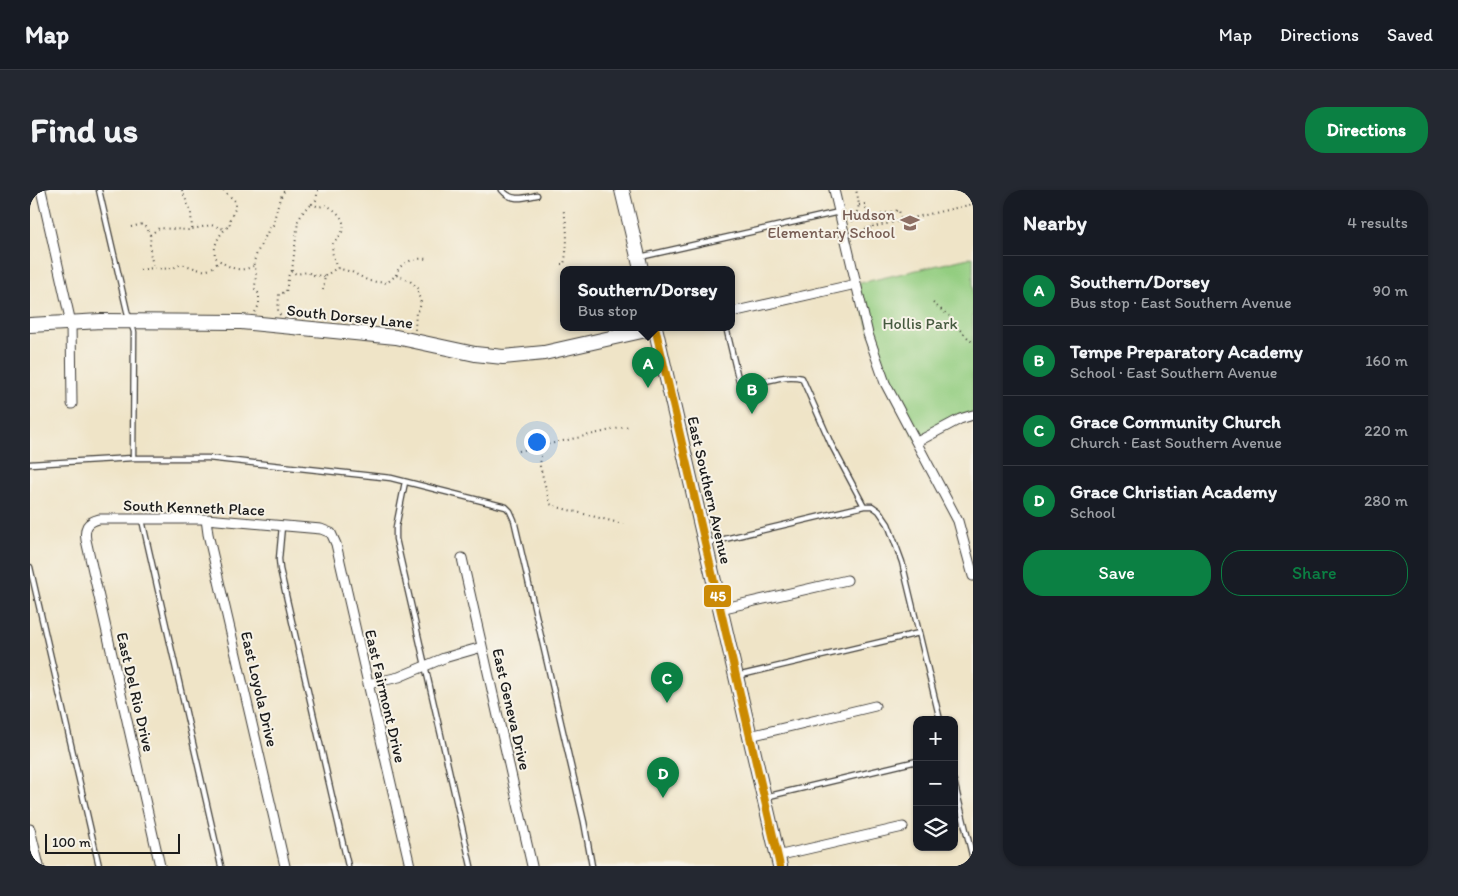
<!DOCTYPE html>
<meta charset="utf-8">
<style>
:root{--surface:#171b24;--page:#242831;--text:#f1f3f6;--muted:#9ea1a6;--line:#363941;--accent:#0b8043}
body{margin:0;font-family:Itim,sans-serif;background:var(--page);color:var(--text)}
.controls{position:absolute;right:15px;bottom:15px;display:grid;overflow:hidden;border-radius:10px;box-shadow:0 1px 4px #0004}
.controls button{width:45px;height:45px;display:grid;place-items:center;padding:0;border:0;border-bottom:1px solid var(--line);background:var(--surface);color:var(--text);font:25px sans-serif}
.scale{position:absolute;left:15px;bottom:12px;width:135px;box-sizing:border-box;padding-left:5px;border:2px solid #1c1c1c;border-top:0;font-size:14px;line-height:18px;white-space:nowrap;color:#1c1c1c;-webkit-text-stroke:4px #f7f3e8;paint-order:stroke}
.you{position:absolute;left:506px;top:251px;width:18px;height:18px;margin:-12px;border:4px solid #fff;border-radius:50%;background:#1a73e8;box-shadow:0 0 0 8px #1a73e833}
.badge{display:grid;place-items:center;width:32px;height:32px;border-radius:50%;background:var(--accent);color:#fff;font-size:16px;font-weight:700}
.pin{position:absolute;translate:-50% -41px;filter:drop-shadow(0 1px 2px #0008)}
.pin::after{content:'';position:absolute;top:26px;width:18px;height:15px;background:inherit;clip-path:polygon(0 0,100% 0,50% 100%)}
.popup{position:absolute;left:530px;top:76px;width:175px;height:65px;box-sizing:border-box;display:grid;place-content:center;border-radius:10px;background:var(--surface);filter:drop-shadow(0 1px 4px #0005);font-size:16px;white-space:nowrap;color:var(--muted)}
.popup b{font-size:19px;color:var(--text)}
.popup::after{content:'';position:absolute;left:50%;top:100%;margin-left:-10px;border:10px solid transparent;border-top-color:var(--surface)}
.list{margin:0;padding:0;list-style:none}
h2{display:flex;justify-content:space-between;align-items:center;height:65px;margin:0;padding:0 20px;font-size:21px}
h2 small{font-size:16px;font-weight:400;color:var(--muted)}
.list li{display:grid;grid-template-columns:32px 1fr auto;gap:15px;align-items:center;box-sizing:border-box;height:70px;padding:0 20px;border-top:1px solid var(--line)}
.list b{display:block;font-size:19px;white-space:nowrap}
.list p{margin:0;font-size:16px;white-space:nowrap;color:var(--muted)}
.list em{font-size:16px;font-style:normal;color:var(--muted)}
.actions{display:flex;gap:10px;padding:15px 20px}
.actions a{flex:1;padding:11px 0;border:1px solid var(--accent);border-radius:20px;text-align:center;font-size:18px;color:var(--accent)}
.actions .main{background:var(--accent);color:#fff}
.icon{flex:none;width:28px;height:28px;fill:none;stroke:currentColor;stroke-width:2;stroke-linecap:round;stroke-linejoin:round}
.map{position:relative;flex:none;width:943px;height:676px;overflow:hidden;border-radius:20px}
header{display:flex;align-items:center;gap:30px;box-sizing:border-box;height:70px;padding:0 25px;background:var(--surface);border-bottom:1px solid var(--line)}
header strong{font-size:24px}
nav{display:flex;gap:28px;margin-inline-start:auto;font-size:18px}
.intro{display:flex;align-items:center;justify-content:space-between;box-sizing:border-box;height:120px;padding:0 30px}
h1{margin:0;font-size:35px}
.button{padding:12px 22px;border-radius:20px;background:var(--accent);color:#fff;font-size:18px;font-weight:700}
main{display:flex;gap:30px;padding:0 30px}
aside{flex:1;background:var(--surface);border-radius:20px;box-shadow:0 1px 4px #0004}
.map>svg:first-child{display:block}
</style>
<header>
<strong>Map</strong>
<nav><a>Map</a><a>Directions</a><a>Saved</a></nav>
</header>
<div class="intro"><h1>Find us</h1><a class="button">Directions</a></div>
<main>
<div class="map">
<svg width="943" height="676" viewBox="0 0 943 676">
<rect width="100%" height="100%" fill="#f7f3e8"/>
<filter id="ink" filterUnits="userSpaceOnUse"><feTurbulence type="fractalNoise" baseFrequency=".02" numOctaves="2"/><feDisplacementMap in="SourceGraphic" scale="10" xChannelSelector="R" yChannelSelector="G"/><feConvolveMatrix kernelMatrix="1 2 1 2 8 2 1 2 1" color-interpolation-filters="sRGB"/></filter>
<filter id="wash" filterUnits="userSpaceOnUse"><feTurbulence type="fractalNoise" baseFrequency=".0096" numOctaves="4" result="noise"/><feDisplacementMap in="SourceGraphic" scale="20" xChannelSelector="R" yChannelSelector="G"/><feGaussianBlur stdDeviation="1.12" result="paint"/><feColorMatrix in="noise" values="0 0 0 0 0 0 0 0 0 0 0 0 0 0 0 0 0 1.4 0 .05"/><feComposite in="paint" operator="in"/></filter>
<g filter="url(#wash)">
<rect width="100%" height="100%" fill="#efe4c7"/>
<path fill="#93cd80" stroke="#58744e" d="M943,67V225L887,252L855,193L826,94Z"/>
</g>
<g filter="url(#ink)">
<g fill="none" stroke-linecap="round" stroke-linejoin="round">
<g stroke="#3c3a36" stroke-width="7">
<path id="lane" d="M69,0L97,121L104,142L103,268
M472,0C482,12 493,8 507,5
M610,67L809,22
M696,137L709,192C731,198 749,182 772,188L801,254L834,316
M0,274L103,268H178L361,288L476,317L480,321L484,330L554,632L562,676
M375,292L366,337V349L441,676
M112,330L191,676
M252,336L249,369L250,379L318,676
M678,353L834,316H842L849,321L858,334L872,372L910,530
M0,377L69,676
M707,486L889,443
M924,591L943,669
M735,607L887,571"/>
</g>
<g stroke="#3c3a36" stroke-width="11">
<path id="street" d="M11,0L41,133L42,214
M804,0L838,144L855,193L928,331L943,386
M702,122L826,94
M887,252L930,229L943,225
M176,329L178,344L255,676
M432,368L502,676
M690,419L817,390
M338,494L369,487L414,468L452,457
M720,546L845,516
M0,639L9,676
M747,666L873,637
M130,676L56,350C54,338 57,332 69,329H176L291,339L301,343L306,354L380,676"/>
</g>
<g stroke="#3c3a36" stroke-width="16">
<path id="secondary" d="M592,0L611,79
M0,135L71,131L211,132L366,147L445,164L473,167L514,163L625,138
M625,137L750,676"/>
</g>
<path stroke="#3c3a36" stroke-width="2" stroke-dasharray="1 4" stroke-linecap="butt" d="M152,0L161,23L162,39
M193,0L205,11V19L199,31L200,35C190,43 183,53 185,67C196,76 209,84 223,76
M288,0L286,10L282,14L289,17L296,15C306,20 319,31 311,44C309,48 305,49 303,54C301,62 304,70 307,78
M829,15L835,14L838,27
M841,26L843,37L943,14
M822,31L869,20L871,29
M822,31C830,18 830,15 826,0
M101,37L113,34C124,45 119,50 120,62C121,68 123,74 124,79
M835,39L843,37
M120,45L129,38L158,40L181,35L194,39
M531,74H534C538,58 538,35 533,19
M110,80L123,78L143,79C154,67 167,85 180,79C184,77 187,73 190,71
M262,81L268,31L275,19L281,15
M366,85C368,73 386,67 396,69
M295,86L307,78L322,82L339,91L357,93L366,85L380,91L389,99L387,104C392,110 391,114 389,120L386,121L385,140
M903,113L919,126
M225,122L229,115V104L225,99C225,94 226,88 226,83C226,78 223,76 224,72C227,59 236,48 240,36L243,35C246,23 248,9 255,0
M250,125L248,121L249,104L256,102L259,83L262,81L266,84L278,82L282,85L295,86L293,100
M930,140L943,153
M512,256L510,276L520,314L527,317L593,334
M489,261L599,236"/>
<use href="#lane" stroke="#fff" stroke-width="4.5"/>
<use href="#street" stroke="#fff" stroke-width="9"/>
<use href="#secondary" stroke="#fff" stroke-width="14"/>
<g stroke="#f7f3e8" stroke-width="11">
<path id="bus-1" d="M625,137L750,676"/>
</g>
<use href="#bus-1" stroke="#cb8a06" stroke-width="8"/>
</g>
</g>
<defs>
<g id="school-bare" transform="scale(1.5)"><path d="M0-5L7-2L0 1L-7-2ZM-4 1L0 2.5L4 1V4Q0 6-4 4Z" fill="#8d6e63" stroke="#f7f3e8" stroke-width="2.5" paint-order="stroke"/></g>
</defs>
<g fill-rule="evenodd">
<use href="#school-bare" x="880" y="33"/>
</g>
<g text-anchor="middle" stroke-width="4" stroke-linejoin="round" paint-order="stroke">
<g font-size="16" fill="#785e54" stroke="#f7f3e8" text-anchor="end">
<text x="865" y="30">Hudson<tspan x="865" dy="18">Elementary School</tspan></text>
</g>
<g font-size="16" fill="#1c1c1c" stroke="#f7f3e8">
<text transform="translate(320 126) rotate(6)" y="6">South Dorsey Lane</text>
<text transform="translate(680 300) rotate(77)" y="6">East Southern Avenue</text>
<text transform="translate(164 317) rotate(2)" y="6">South Kenneth Place</text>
<text transform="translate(230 499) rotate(77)" y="6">East Loyola Drive</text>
<text transform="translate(106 502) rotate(77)" y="6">East Del Rio Drive</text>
<text transform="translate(356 506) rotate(77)" y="6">East Fairmont Drive</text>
<text transform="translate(482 519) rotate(77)" y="6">East Geneva Drive</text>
</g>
<g font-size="16" fill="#465a3f" stroke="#f7f3e8">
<text x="890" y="139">Hollis Park</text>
</g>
</g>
<rect stroke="#f7f3e8" stroke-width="2" x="673" y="394" width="29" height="24" rx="5" fill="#cb8a06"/>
<g font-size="14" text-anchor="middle" font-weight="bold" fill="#fff">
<text x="688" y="411">45</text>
</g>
</svg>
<div class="controls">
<button>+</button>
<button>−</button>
<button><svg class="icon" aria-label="layers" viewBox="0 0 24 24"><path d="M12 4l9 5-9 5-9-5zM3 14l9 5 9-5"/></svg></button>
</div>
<div class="scale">100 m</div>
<div class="you"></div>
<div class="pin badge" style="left:618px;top:198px">A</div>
<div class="popup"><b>Southern/Dorsey</b>Bus stop</div>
<div class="pin badge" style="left:722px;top:224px">B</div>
<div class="pin badge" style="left:637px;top:513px">C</div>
<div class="pin badge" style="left:633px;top:608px">D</div>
</div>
<aside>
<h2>Nearby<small>4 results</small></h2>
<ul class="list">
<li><span class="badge">A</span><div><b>Southern/Dorsey</b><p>Bus stop · East Southern Avenue</p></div><em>90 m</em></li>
<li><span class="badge">B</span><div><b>Tempe Preparatory Academy</b><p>School · East Southern Avenue</p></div><em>160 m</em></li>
<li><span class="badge">C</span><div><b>Grace Community Church</b><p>Church · East Southern Avenue</p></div><em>220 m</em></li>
<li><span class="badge">D</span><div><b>Grace Christian Academy</b><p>School</p></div><em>280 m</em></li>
</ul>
<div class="actions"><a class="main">Save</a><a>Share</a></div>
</aside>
</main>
